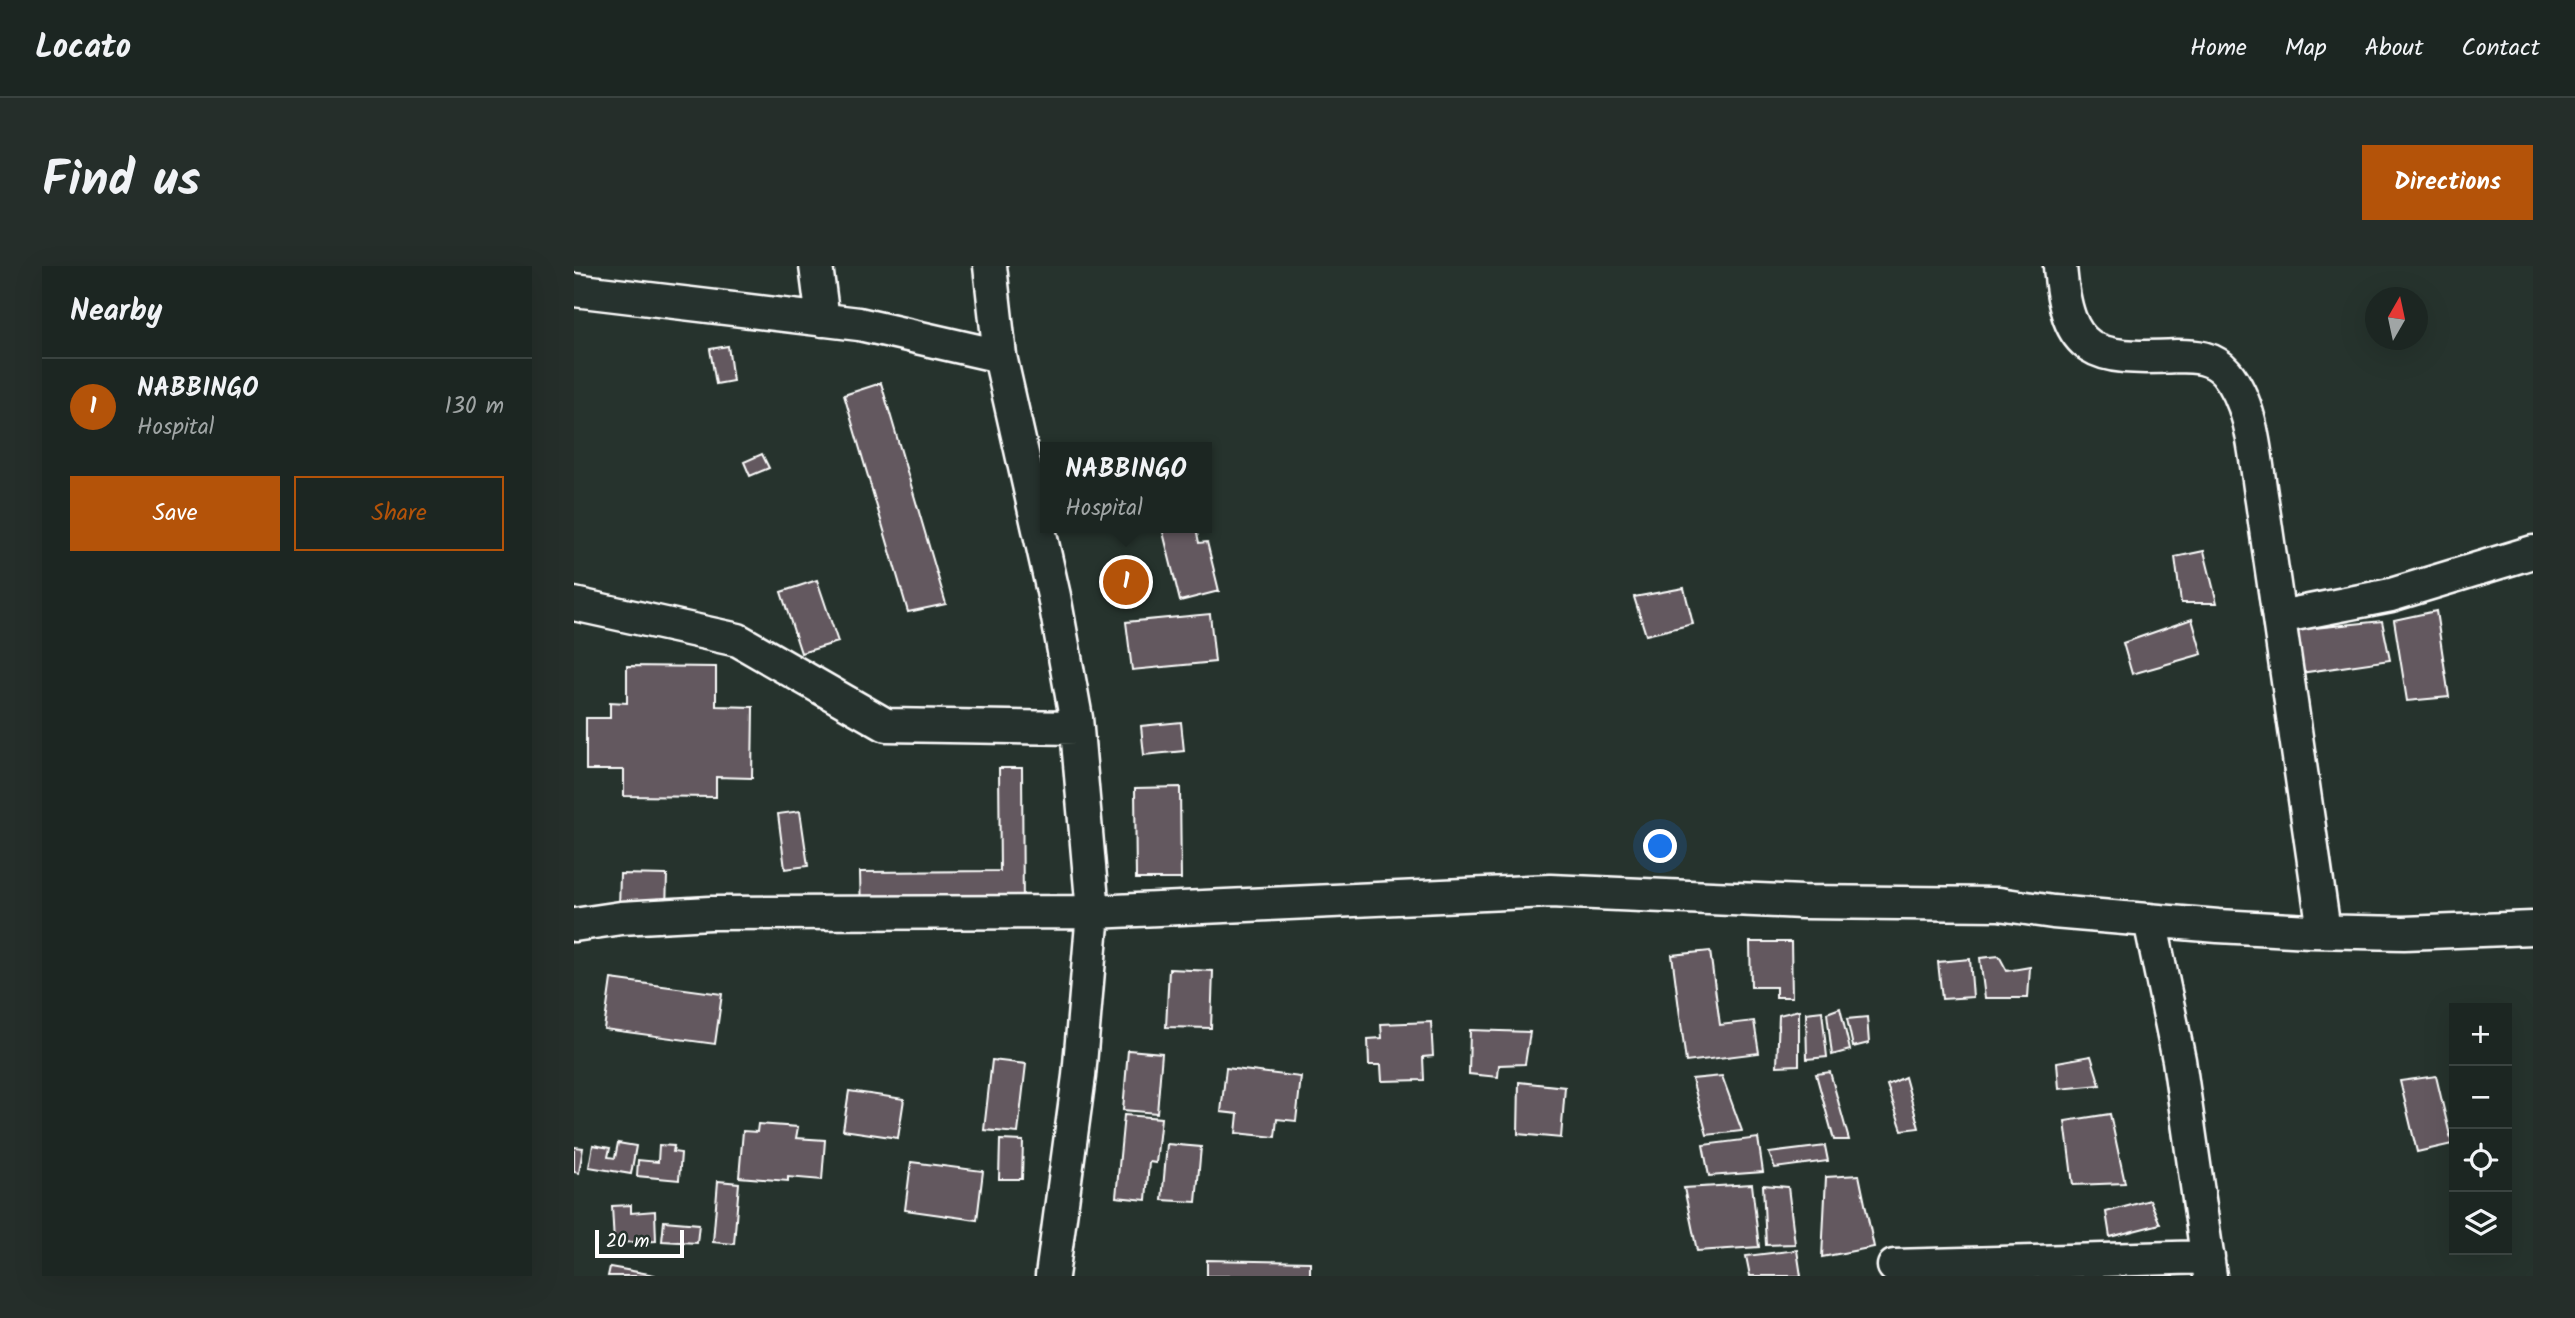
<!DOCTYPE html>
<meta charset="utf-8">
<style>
:root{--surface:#1c2622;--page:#252e2a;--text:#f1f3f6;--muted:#a0a5a5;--line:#3a4340;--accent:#b45309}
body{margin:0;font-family:Kalam,sans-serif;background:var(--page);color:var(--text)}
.controls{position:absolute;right:21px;bottom:21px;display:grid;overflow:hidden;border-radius:0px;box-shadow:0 7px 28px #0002}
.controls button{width:63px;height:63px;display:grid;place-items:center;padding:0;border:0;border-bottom:2px solid var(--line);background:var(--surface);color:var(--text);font:35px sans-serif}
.compass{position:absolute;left:1791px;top:21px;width:63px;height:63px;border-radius:50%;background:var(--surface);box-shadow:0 7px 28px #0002;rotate:9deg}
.scale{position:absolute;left:21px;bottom:18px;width:89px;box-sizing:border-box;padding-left:7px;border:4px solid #fff;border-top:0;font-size:19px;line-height:24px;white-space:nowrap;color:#fff;-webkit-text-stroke:5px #26332d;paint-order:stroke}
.you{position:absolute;left:1087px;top:581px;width:24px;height:24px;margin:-18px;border:5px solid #fff;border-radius:50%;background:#1a73e8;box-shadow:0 0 0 10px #1a73e833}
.badge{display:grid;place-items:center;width:46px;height:46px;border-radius:50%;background:var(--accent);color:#fff;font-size:23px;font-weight:700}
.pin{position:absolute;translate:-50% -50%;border:4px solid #fff;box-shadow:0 2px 7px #0006}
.popup{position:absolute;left:466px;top:176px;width:172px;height:91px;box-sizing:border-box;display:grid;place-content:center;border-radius:0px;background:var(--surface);filter:drop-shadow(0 2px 5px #0005);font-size:23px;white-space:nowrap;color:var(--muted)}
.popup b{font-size:26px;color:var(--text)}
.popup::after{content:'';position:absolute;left:50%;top:100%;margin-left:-14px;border:14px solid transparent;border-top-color:var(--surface)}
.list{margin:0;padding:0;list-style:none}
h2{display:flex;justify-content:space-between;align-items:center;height:91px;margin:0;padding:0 28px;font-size:30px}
h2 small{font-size:23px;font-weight:400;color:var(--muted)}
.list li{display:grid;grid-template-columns:46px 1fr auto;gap:21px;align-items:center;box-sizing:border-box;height:98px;padding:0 28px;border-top:2px solid var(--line)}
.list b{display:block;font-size:26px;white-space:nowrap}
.list p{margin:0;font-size:23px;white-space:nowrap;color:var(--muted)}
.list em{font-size:23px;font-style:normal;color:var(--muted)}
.actions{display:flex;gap:14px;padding:21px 28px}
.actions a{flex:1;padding:16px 0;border:2px solid var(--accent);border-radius:0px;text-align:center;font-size:24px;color:var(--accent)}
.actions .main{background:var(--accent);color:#fff}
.icon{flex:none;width:38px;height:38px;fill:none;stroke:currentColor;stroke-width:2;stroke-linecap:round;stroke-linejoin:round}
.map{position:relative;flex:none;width:1959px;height:1010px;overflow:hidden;border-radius:0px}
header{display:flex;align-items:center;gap:42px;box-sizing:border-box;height:98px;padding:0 35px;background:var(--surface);border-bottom:2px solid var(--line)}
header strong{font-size:33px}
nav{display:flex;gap:38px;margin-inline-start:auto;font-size:24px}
.intro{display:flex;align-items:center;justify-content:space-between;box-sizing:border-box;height:168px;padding:0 42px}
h1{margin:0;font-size:49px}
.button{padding:18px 32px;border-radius:0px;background:var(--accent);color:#fff;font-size:24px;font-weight:700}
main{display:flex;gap:42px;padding:0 42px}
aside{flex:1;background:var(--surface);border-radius:0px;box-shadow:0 7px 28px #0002}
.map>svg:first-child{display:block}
</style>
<header>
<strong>Locato</strong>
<nav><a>Home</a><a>Map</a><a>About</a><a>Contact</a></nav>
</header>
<div class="intro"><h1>Find us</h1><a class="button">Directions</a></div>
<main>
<aside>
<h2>Nearby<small></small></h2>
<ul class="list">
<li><span class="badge">1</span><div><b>NABBINGO</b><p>Hospital</p></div><em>130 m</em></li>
</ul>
<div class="actions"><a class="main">Save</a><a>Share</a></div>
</aside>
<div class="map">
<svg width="1959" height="1010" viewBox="0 0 1959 1010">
<rect width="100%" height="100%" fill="#26332d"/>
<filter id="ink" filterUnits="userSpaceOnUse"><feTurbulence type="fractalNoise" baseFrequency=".0143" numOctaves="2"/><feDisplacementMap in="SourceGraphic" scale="14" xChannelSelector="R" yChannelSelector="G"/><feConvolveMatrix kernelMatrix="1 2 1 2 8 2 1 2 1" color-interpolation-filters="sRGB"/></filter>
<g filter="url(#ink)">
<path fill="#63595e" stroke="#fff" stroke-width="2" d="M154,80L159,115L142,118L136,83Z
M307,117L372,338L334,346L270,129Z
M188,188L195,202L176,210L170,196Z
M588,262H622L625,277L633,276L645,325L606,335Z
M1630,285L1643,337H1607L1601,291Z
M243,314L264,376L227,387L207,326Z
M1110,322L1119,358L1072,369L1060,331Z
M1862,345L1875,431L1833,435L1820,354Z
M636,348L641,396L558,404L552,356Z
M1618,353L1628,388L1558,408L1549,377Z
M1808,355L1816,394L1726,407L1721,364Z
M53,400L142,401V440L179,441L178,512L142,511V531L50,530V504H12V452H36V436L53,437Z
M607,456L610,485L570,489L567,460Z
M425,502H448L449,646L287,647L286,606L426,605Z
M606,521L607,613H562L561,522Z
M226,545L234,600L211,603L204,548Z
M46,608L93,609L92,644L45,643Z
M1176,676H1217L1218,731H1202V721H1177Z
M1136,685L1146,759L1180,755L1185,787L1112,796L1098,689Z
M1425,690L1433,705L1456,701L1454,732H1411L1406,692Z
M1396,693L1399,731L1368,733L1364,696Z
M595,703L639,705L637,762L592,761Z
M37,713L148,728L141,778L30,763Z
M1266,742L1276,784L1258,789L1253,747Z
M1225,744V799L1203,800L1205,749Z
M1248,745L1253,791L1233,793L1232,747Z
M1293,751L1295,777L1279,781L1273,753Z
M857,756L859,790L849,791L850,814L808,815L807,799H795L794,773L808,772L807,758Z
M896,764L956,766L951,798L925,799L924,811L895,808Z
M554,784L588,787L583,847L549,844Z
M1517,790L1526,819L1485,823L1483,796Z
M418,794L452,798L444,867L410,864Z
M652,802L727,811L722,855L703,853L701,871L662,867L664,848L647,846Z
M1256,806L1275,874H1260L1242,808Z
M1148,810L1168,865L1133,869L1118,813Z
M1862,810L1878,878L1843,886L1826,815Z
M1331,811L1345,862L1328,864L1313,819Z
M945,816L991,821L987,872L944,868Z
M275,825L330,833L324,872L269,864Z
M1536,848L1551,917L1499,919L1491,855Z
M550,849L587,852L582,897L575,896L572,934L542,931Z
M184,858L224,861L222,872L251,874L248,914L214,911V915L165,911L169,865L183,866Z
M1184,872L1189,906L1135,910L1129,879Z
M426,874L449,875L448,913H425Z
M44,877L62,880L57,908L15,901L19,879L36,882L34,891L41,892Z
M593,878L627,881L622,936L588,934Z
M85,879L100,880L99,886L107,887L105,914L63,910L64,894L84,896Z
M1251,880L1254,895L1201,902L1195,887Z
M0,881L9,882L5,907L0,906Z
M337,896L409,905L403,954L331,944Z
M1285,909L1300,981L1248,991L1252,911Z
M144,915L165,917L160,978L139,976Z
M1178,918L1185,981L1123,985L1110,922Z
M1189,919L1214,921L1221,978L1192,979Z
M1576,934L1586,958L1536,971L1532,946Z
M57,939V947L81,945L82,975L40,977L38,940Z
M90,955L125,958L123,977L88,975Z
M1223,984L1227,1010H1176L1172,990Z
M633,994L736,996V1010H633Z
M36,1001L80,1009L79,1010H34Z"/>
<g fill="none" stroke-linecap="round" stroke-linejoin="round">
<g stroke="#fff" stroke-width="37">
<path id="minor" d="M242,0L249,54
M416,0L426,90L480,330L502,452L519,646L505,810L478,1010
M1486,0C1493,89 1520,94 1603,90C1621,90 1639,91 1652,106C1680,140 1681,193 1688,235L1750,665
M0,24L285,58L426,90
M0,338L164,374L312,459L503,462
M1705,351L1817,329L1959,286
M1576,654L1605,794L1636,1010
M0,659L47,652L136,647L519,646L976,625L1228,636L1425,638L1479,646L1644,660L1736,665L1830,667L1959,662
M1320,1000L1634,991"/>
</g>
<use href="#minor" stroke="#26332d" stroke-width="32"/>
</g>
</g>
</svg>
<div class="controls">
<button>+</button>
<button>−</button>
<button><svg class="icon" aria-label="locate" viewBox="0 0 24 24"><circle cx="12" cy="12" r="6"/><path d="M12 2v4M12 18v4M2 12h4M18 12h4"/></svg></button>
<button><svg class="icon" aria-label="layers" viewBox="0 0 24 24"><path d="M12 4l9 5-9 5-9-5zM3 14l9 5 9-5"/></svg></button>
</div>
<svg class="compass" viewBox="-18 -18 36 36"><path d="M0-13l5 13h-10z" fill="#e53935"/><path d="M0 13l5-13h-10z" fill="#a0a5a5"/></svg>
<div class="scale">20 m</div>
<div class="you"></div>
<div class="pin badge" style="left:552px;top:316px">1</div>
<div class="popup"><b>NABBINGO</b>Hospital</div>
</div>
</main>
